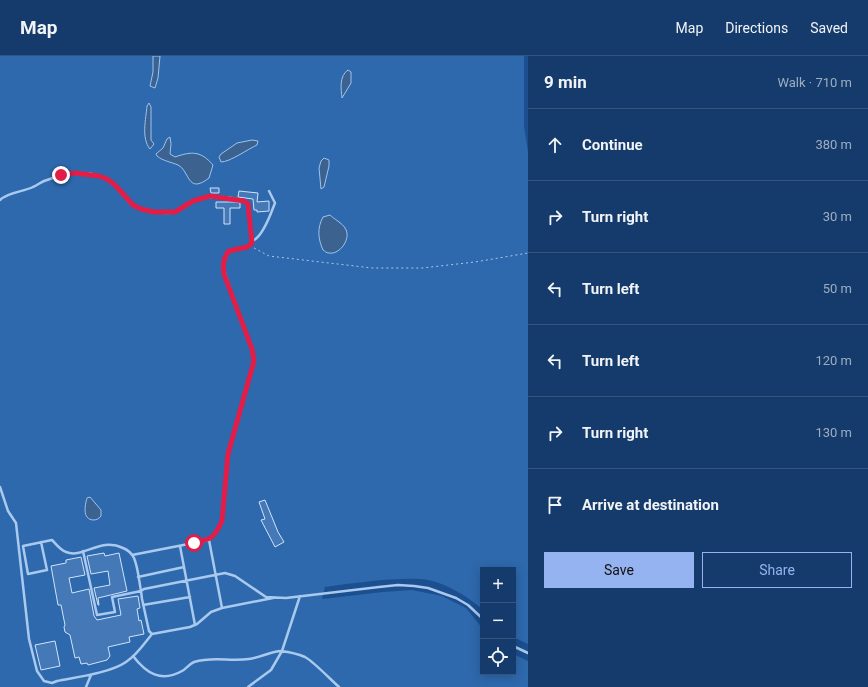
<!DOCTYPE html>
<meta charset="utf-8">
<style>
:root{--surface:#143b6b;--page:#1d4271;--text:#f1f3f6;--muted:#9dadc1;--line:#33557e;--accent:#95b2f1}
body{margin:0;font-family:Roboto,sans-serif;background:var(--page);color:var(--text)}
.controls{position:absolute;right:12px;bottom:12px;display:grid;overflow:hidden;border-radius:0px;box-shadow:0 2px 10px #0003}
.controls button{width:36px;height:36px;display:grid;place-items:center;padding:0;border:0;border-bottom:1px solid var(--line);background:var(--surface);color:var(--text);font:20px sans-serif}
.stop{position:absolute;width:12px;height:12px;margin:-9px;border:3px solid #e11d48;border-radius:50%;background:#fff}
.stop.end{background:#e11d48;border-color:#fff;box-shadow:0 1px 4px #0008}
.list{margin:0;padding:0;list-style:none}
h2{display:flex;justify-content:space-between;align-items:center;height:52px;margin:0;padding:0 16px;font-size:17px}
h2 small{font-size:13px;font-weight:400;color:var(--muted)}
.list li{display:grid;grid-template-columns:26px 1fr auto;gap:12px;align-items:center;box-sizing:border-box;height:72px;padding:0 16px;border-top:1px solid var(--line)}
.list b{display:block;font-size:15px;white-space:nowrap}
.list em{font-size:13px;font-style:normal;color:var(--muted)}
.actions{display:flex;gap:8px;padding:12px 16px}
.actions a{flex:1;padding:9px 0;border:1px solid var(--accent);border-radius:0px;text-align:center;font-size:14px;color:var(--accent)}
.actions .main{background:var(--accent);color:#111}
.icon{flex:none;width:22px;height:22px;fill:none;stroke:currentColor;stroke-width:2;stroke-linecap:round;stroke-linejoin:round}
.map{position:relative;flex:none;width:528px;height:631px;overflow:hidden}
header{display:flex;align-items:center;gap:24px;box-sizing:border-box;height:56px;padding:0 20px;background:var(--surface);border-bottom:1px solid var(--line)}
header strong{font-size:19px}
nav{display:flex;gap:22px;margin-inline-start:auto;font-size:14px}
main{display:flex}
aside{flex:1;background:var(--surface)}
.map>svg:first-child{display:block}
</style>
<header>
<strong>Map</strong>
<nav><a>Map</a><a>Directions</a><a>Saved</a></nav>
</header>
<main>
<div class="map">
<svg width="528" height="631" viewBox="0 0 528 631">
<rect width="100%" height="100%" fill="#1b4f8f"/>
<path fill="#2e69ad" d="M0,0H524V70L528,96V588L513,581V514H483V554C468,540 441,524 420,523C389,522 356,527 325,531L322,543L383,536L412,534L442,540L466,552L483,573V616H513V598L528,605V631H0Z"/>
<path fill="#3c6290" stroke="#9cc4f0" d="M153,0H160L158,22L155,32L150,30L153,16Z
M348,14L351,16V27L342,42C341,33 339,20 348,14Z
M149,47L151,51V84L154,88L150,93C141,82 146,63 147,50Z
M170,81L171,88L170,98L175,101C192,95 201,95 213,109L209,122C187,139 190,115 178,109C171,106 163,105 157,100L156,98L163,92L167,83Z
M252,84L258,85L257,89C248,93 230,106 221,106L219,101L221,98L237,87Z
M324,102L329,104V110L324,131L321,133L319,112L321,105Z
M330,159C334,163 342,167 345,172C352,182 340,199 329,197C326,197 325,195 323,194C318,183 317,172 323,161Z
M90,441L101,454V460C99,463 96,464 93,464C82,463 85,449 87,442Z"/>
<path fill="#4478b7" stroke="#cfe3fa" d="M210,132H219V137H211Z
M239,135L258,137L257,146L269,145V155L257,156V154H254L253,143L238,141Z
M216,146H236L240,147V152H230V168H224V152H216Z
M265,444L278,476L284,486L275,491L261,464L265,463L259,446Z
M104,497L105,500L119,497L127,535L98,542L99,549H98L94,532L110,529L108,515L91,518L87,500Z
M81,501L85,519L69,522L72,537L89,533L94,560L97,564L121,559L118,543L138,540L140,552L137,553L139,565L141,564L144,578L129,581L130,586L108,591L110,600L107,604L88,609L87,607L81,608L79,601L75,602L70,579L65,576L64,571L65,569L61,549H58L51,510L66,507V504Z
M55,585L60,610L41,614L35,589Z"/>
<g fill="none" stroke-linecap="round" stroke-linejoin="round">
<path stroke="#a9c9ee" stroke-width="1" stroke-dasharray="2 3" stroke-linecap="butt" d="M254,192L269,200L372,212H422L475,206L528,197"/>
<path stroke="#a9c9ee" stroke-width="2.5" d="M0,144C8,136 23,136 33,131C38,129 42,125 47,124C68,116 96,112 114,128C121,134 125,143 132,149C141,155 157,157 168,157C178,157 184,150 192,146C206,139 236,139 248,148L252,187C247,193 236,192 229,195L224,206L225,218L252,293L254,305L228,398L222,465L217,475L209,484L222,552
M252,185C261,182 270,160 273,152L275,147L269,135
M0,431L8,455L16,467L29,583L37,615L44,625L52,627L57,625C77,621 110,617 126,606C137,599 144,588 152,578L190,571L197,568L211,556L222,552L273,542
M41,486L47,514L28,518L23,490L52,484C56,488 60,494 66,496C83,503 100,481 123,492C128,494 131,496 134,502C138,511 139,525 141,535L112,541L115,556L97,559L83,495
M180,490L195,569
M132,499L209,484
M138,521L184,511
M143,549L190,541
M152,578L149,575L142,543L141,535L144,533L225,517L235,520L266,541L286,542L379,531L398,529L414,530L428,532L456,542L468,549L483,563
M513,590L528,597
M133,600C146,617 161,627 182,615C186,613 189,608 194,606C214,600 230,606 249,603C259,602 272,595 281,595C289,596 298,598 305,601C313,605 331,624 339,631
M86,631L91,619
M248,631L271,614L282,595L300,540"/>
</g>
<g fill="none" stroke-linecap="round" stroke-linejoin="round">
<path stroke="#e11d48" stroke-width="5" d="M61,119L75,117L99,120L107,123L115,129L133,149L141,153L154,156H175L193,145L210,140L244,145L248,148L252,187L247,191L229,195C223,202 223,209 224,218L252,293L254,305L228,398L222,465C214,482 212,483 194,487"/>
</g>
</svg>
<div class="controls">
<button>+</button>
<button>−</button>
<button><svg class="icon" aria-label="locate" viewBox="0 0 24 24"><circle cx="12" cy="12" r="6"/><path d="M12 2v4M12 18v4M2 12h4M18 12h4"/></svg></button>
</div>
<div class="stop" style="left:194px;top:487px"></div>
<div class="stop end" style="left:61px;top:119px"></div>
</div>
<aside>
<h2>9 min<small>Walk · 710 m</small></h2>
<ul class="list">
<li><svg class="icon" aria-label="ahead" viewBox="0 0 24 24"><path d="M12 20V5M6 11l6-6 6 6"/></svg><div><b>Continue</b></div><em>380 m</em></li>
<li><svg class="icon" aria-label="right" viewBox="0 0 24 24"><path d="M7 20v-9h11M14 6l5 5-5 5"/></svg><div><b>Turn right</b></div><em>30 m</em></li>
<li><svg class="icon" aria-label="left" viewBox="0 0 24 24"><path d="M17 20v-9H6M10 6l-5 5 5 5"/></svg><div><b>Turn left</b></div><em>50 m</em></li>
<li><svg class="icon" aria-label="left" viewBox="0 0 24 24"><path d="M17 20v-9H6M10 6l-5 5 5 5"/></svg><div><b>Turn left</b></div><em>120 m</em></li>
<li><svg class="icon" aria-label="right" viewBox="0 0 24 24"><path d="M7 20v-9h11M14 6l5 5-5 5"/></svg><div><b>Turn right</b></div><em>130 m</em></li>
<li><svg class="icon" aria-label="arrive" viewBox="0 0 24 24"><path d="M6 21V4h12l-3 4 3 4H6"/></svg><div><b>Arrive at destination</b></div></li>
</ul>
<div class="actions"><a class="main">Save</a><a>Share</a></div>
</aside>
</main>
